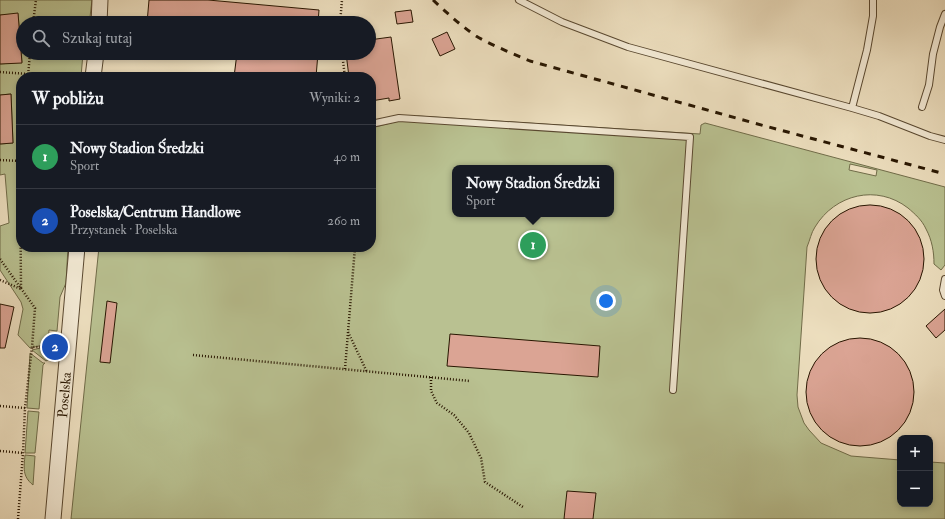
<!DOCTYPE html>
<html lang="pl">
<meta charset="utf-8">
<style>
:root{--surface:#171b24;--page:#20242c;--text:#f1f3f6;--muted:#9ea1a6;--line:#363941;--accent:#2563eb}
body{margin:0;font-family:"IM FELL Double Pica",serif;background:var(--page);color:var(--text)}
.controls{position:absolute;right:12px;bottom:12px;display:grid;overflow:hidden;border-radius:8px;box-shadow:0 2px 6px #0003}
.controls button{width:36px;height:36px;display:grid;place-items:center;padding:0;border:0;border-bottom:1px solid var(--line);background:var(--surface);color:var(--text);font:20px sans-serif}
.you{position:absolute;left:606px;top:301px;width:14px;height:14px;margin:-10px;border:3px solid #fff;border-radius:50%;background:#1a73e8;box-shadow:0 0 0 6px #1a73e833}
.badge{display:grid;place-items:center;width:26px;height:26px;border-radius:50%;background:var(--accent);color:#fff;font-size:13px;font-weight:700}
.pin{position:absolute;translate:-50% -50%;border:2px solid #fff;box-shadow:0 1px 4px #0006}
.popup{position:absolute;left:452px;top:165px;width:162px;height:52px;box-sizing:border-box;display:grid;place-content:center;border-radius:8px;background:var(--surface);filter:drop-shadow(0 1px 3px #0005);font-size:13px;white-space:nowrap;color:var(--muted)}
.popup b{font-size:15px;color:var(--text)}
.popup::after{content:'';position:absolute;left:50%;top:100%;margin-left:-8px;border:8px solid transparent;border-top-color:var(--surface)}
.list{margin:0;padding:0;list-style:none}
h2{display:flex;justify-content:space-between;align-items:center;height:52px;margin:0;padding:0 16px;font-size:17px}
h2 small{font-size:13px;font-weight:400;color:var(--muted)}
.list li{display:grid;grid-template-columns:26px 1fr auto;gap:12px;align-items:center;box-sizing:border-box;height:64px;padding:0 16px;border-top:1px solid var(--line)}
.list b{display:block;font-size:15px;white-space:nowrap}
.list p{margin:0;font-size:13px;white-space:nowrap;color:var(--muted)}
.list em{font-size:13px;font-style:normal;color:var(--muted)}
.icon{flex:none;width:22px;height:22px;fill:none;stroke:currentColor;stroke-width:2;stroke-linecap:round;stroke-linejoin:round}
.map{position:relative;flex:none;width:945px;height:519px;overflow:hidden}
.search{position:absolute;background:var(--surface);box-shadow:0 2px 6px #0003;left:16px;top:16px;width:360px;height:44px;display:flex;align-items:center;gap:10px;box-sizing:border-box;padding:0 14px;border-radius:22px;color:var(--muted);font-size:15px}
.panel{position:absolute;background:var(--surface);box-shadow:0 2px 6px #0003;left:16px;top:72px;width:360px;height:180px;border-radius:16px}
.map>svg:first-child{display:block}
</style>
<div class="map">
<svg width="945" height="519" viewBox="0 0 945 519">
<rect width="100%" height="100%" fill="#eddfbf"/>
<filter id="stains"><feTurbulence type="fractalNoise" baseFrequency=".005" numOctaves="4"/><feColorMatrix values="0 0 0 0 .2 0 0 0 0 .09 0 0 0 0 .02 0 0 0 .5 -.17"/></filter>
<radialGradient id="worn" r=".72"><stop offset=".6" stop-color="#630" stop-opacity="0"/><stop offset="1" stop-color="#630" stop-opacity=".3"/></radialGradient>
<path fill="#b9c191" stroke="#706c49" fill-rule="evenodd" d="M0,0H92L90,17L89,23H23V53H83L81,77H21V247H68L66,283L60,297L57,331L49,330L48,344L30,348L18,335L23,309L21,302L0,270V226L9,223L5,174L0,175V144L13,143L11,94L0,95V64L22,62L18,14L0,15Z
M418,116L700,134L701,125L705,123L945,187V265L941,270L934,264C934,252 932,240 926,229C922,220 915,214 908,208C877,184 835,194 815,227C811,233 810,240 807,247L797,395L798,407L804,423L809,430L821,443L851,456L900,460V504H930V462L945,463V519H71L99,247H371V128ZM850,164L877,170L876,176L849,170ZM455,168H611V214H455Z
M53,345L57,357V358H51L46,361L32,350Z
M30,353L43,363H45L43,365L39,409L27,408Z
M28,411L39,412L35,453H25Z
M25,455L35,456L33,485C22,476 24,468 25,455Z"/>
<path fill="#dba494" stroke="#281601" d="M149,0H208L319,10L318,23H147Z
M411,10L413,22L397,24L395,12Z
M18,13L22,63L0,64V15Z
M447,32L455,49L440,56L432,39Z
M391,37L400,99L389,101V98L371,101V77H349L346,53H369V40Z
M237,53H318L316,77H234Z
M11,94L13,143L0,144V95Z
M816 259a54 54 0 1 1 108 0a54 54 0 1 1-108 0Z
M107,301L117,303L110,363L100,362Z
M0,304L14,307L5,348H0Z
M945,309V330L936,338L926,326Z
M450,334L600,346L598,377L447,366Z
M806 392a54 54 0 1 1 108 0a54 54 0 1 1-108 0Z
M567,491L596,493L593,519H564Z"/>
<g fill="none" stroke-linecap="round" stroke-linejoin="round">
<g stroke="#594830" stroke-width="8">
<path id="service" d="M519,0L562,22L628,47L852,108L879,116L930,136L945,140
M922,107L929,85L933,54L940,27L945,14
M852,108L867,50L873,16V0
M371,124L399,118L690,137L673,390
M945,279L943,290L945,296"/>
</g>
<g stroke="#594830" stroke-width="17">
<path id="tertiary" d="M99,23L100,0
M93,77L96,53
M53,519L77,247"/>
</g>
<path stroke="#281601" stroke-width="2.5" stroke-dasharray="1 2" stroke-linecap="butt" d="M33,23L36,0
M340,23L342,0
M342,53L345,77
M0,72L28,74
M28,77L30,53
M0,160L20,161
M0,259L35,308L32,347
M0,280L21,289L20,161L21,151
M348,332L367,372
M193,355L470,381
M345,369L355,247
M431,377V391L437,403L454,415L469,433L481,458L485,482L523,507
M0,406L25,408
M0,451L23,453
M18,519L23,453L25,408L32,347H55"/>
<use href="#service" stroke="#f3ead5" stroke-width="6"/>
<use href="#tertiary" stroke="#f3ead5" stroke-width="15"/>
<path stroke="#281601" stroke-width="3" stroke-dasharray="7 7" stroke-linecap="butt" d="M433,0C447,13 460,25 476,36C493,46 512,53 530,61L765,126L945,174"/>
</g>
<g text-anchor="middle" stroke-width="3" stroke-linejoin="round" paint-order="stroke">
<g font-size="14" fill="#281601" stroke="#f3ead5">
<text transform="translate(64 395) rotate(-85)" y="5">Poselska</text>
</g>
</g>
<rect width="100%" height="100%" filter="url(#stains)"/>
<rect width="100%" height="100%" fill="url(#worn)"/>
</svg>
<div class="controls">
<button>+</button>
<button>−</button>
</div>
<div class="you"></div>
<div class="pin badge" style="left:533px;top:245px;background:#2e9e5b">1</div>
<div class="popup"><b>Nowy Stadion Średzki</b>Sport</div>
<div class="pin badge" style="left:55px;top:347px;background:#1a4fb4">2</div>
<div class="search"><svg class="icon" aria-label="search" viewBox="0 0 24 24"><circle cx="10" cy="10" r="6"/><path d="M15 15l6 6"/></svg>Szukaj tutaj</div>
<section class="panel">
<h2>W pobliżu<small>Wyniki: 2</small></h2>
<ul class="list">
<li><span class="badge" style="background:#2e9e5b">1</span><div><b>Nowy Stadion Średzki</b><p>Sport</p></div><em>40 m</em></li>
<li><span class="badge" style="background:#1a4fb4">2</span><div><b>Poselska/Centrum Handlowe</b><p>Przystanek · Poselska</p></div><em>260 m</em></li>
</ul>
</section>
</div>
